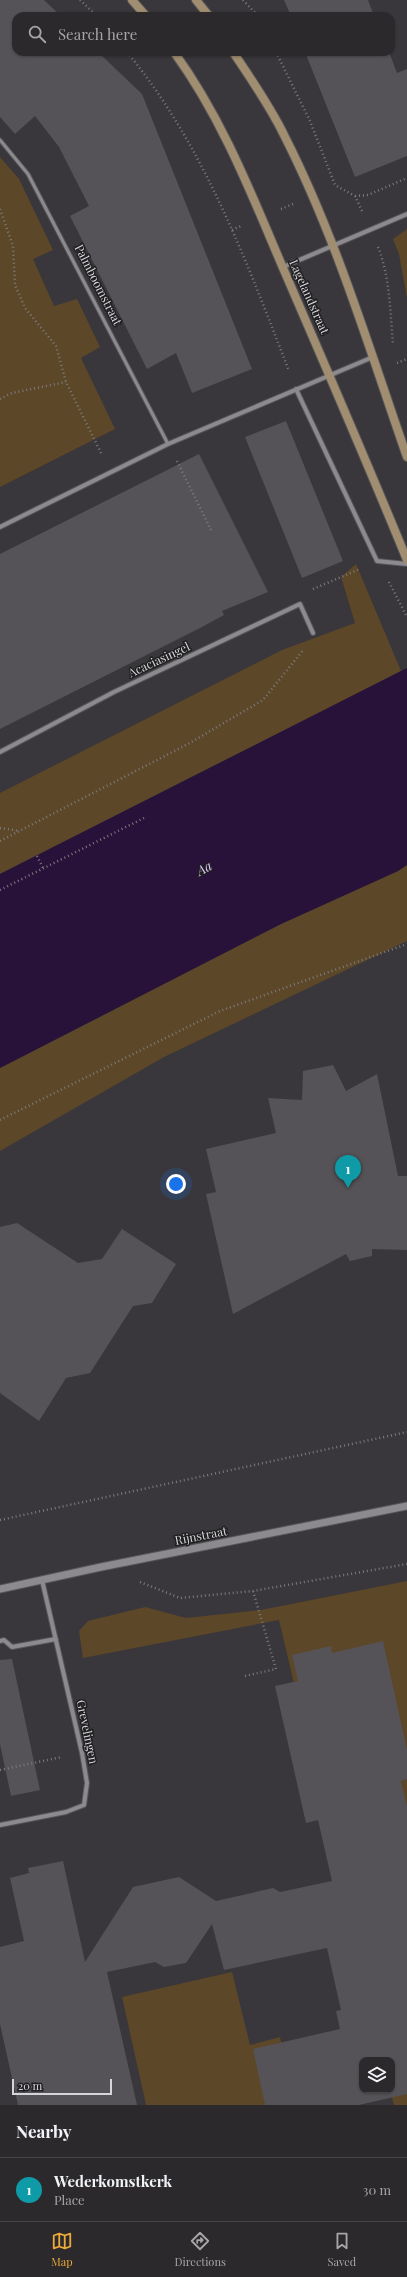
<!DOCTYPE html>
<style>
:root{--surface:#2b292c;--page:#373538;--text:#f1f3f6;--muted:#a6a6a9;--line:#474548;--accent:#ebaa39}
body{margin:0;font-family:"Playfair Display",serif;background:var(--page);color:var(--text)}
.controls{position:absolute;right:12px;bottom:12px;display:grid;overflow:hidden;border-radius:8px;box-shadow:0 1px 3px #0004}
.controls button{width:36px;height:36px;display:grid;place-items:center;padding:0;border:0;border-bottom:1px solid var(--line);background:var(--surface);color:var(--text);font:20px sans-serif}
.scale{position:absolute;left:12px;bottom:10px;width:100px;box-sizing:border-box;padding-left:4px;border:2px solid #d6d5d8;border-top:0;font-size:11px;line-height:14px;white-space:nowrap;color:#d6d5d8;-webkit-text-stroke:3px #201f21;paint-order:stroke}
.you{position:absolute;left:176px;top:1184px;width:14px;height:14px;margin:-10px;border:3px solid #fff;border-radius:50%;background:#1a73e8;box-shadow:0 0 0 6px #1a73e833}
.badge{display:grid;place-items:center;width:26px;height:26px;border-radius:50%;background:var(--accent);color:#fff;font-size:13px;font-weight:700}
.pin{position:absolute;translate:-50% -33px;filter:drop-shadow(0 1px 2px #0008)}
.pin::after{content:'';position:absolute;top:21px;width:14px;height:12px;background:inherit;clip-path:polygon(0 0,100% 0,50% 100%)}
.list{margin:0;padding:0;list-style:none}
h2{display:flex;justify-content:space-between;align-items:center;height:52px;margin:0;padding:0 16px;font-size:17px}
h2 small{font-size:13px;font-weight:400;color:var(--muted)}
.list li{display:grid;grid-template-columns:26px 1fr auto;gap:12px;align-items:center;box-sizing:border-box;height:64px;padding:0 16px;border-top:1px solid var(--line)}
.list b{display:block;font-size:15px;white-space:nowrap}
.list p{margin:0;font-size:13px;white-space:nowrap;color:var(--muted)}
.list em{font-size:13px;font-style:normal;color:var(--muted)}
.icon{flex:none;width:22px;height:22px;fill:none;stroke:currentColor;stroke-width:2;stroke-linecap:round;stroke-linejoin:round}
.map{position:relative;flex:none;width:407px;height:2105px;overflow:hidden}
.search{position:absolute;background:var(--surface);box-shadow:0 1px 3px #0004;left:12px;right:12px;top:12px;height:44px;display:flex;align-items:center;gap:10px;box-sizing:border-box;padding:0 14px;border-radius:12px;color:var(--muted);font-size:15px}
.sheet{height:116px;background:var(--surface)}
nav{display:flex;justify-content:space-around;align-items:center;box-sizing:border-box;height:56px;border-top:1px solid var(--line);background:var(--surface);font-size:11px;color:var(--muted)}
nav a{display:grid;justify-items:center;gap:2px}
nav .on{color:var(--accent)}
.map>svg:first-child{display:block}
</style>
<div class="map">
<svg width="407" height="2105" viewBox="0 0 407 2105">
<rect width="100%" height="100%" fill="#39373b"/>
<path fill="#5c4728" d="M0,157L19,179L53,250L33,259L54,306L77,299L100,347L81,358L115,429L0,487Z
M407,229V298L399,254L393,239Z
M356,564L401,671L0,874V793L282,650L355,623L341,577Z
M407,865V941L164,1057L0,1151V1068L281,924L398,871Z
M407,1581V2105H394L390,2090H392V2060H383L279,1620L83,1658L79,1631L88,1621L145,1607L186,1618L261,1610Z
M232,1972L250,2045L280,2037L294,2105H146L122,1997Z"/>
<path fill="#29123a" d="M407,668V865L398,871L281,924L0,1068V874Z"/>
<path fill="#555357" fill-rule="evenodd" d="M0,0H44L61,16H16V52H98L142,94L252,369L192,393L176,353L147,369L70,216L89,206L59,147L35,116L15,134L0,117Z
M284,0H368L374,16H291Z
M305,52H389L397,73L407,69V156L355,177Z
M286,421L343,561L302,578L245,437Z
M199,454L268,592L222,611L224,615L202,627L0,729V554Z
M333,1065L346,1091L377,1074L398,1176H407V1250L372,1249V1256L350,1261L346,1254L233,1314L206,1194L216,1192L206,1149L276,1133L268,1098L302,1100L303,1071Z
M17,1223L78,1263L102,1259L122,1229L176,1264L152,1303L133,1306L90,1373L66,1378L39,1421L0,1393V1227Z
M383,1641L407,1750V1779L401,1781L407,1806V2094L359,2105H265L253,2049L340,2029L336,2011L341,2010L327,1948L224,1970L212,1924L186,1963L164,1967L155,1962L107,1972L137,2105H18L0,2024V1947L24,1941L10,1878L29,1873L28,1868L63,1861L85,1962L133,1887L179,1877L216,1901L273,1888L280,1892L332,1881L318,1820L306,1823L275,1686L298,1681L292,1655L331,1646L332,1653ZM362,2060H392V2090H362Z
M12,1659L40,1790L11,1796L0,1744V1660Z"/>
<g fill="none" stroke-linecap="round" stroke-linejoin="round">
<g stroke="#575559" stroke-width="5">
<path id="service" d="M0,140L28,174L168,444"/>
</g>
<g stroke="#575559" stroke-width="6">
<path id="minor" d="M283,267L407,214
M296,389L377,561L407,564
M0,527L168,444L373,357
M0,752L114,692L300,604L313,633
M0,1641L4,1640L12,1647L56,1639
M0,1825L66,1812L84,1805L87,1783L82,1753L42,1580"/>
</g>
<g stroke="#575559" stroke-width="9">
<path id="tertiary" d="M0,1589L101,1567L407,1506"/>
</g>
<g stroke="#575559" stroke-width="10">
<path id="secondary" d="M132,0L146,16
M196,0L209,16
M174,52C222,118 251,193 283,268C325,365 367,462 407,560
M233,52C251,79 270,106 284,135C336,237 369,348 407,457"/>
</g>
<path stroke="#7c7b7e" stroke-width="2.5" stroke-dasharray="1 3" stroke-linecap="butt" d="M80,0L97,16
M243,0L258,16
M127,52C203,144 246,260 289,371
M276,52L310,121L335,185L355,196L362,211
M355,196L368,195L407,178
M0,209L13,246L15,285L25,308L56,346L66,382L102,455
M281,209L293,204
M232,230L241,226
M378,247C390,277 390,311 393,344
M397,363L407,359
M0,399L12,393L66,382
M177,461L212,532
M389,582L407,617
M313,589L360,569
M0,828L20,831
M0,841L188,744L263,700L304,649
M37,856L43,868
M0,890L146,817
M0,1120L220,1011L407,944
M0,1520L407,1432
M140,1582L180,1598L253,1591L407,1564
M245,1676L276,1669L253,1591
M0,1770L62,1757"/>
<use href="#service" stroke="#8c8a8f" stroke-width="3"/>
<use href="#minor" stroke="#8c8a8f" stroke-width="4"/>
<use href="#tertiary" stroke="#8c8a8f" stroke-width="7"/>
<use href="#secondary" stroke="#a18e70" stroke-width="8"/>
</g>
<g text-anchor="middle" stroke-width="3" stroke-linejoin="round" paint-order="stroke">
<g font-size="12" fill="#d6d5d8" stroke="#201f21">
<text transform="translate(98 285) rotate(63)" y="4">Palmboomstraat</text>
<text transform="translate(309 297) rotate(66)" y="4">Lagelandstraat</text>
<text transform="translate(159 660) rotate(-25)" y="4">Acaciasingel</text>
<text transform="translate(201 1536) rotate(-11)" y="4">Rijnstraat</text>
<text transform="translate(87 1732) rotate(78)" y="4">Grevelingen</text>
</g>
<g font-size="13" font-style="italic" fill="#e1c3fe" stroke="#201f21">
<text transform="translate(204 868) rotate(-28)" y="5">Aa</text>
</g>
</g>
</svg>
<div class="controls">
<button><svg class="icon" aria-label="layers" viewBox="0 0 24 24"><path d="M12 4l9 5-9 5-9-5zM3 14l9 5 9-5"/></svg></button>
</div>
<div class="scale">20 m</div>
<div class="you"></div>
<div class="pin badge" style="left:348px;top:1188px;background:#0f9aa8">1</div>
<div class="search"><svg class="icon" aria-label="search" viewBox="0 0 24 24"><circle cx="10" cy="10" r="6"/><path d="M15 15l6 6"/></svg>Search here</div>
</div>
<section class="sheet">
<h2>Nearby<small></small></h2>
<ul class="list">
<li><span class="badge" style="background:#0f9aa8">1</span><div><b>Wederkomstkerk</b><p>Place</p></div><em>30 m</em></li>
</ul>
</section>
<nav>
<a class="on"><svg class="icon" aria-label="map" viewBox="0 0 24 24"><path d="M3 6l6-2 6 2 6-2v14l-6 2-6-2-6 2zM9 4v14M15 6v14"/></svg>Map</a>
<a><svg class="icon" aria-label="directions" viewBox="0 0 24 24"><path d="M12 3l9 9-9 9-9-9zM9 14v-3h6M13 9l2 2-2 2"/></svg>Directions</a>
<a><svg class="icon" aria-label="saved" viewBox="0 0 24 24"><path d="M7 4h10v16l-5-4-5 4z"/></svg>Saved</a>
</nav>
